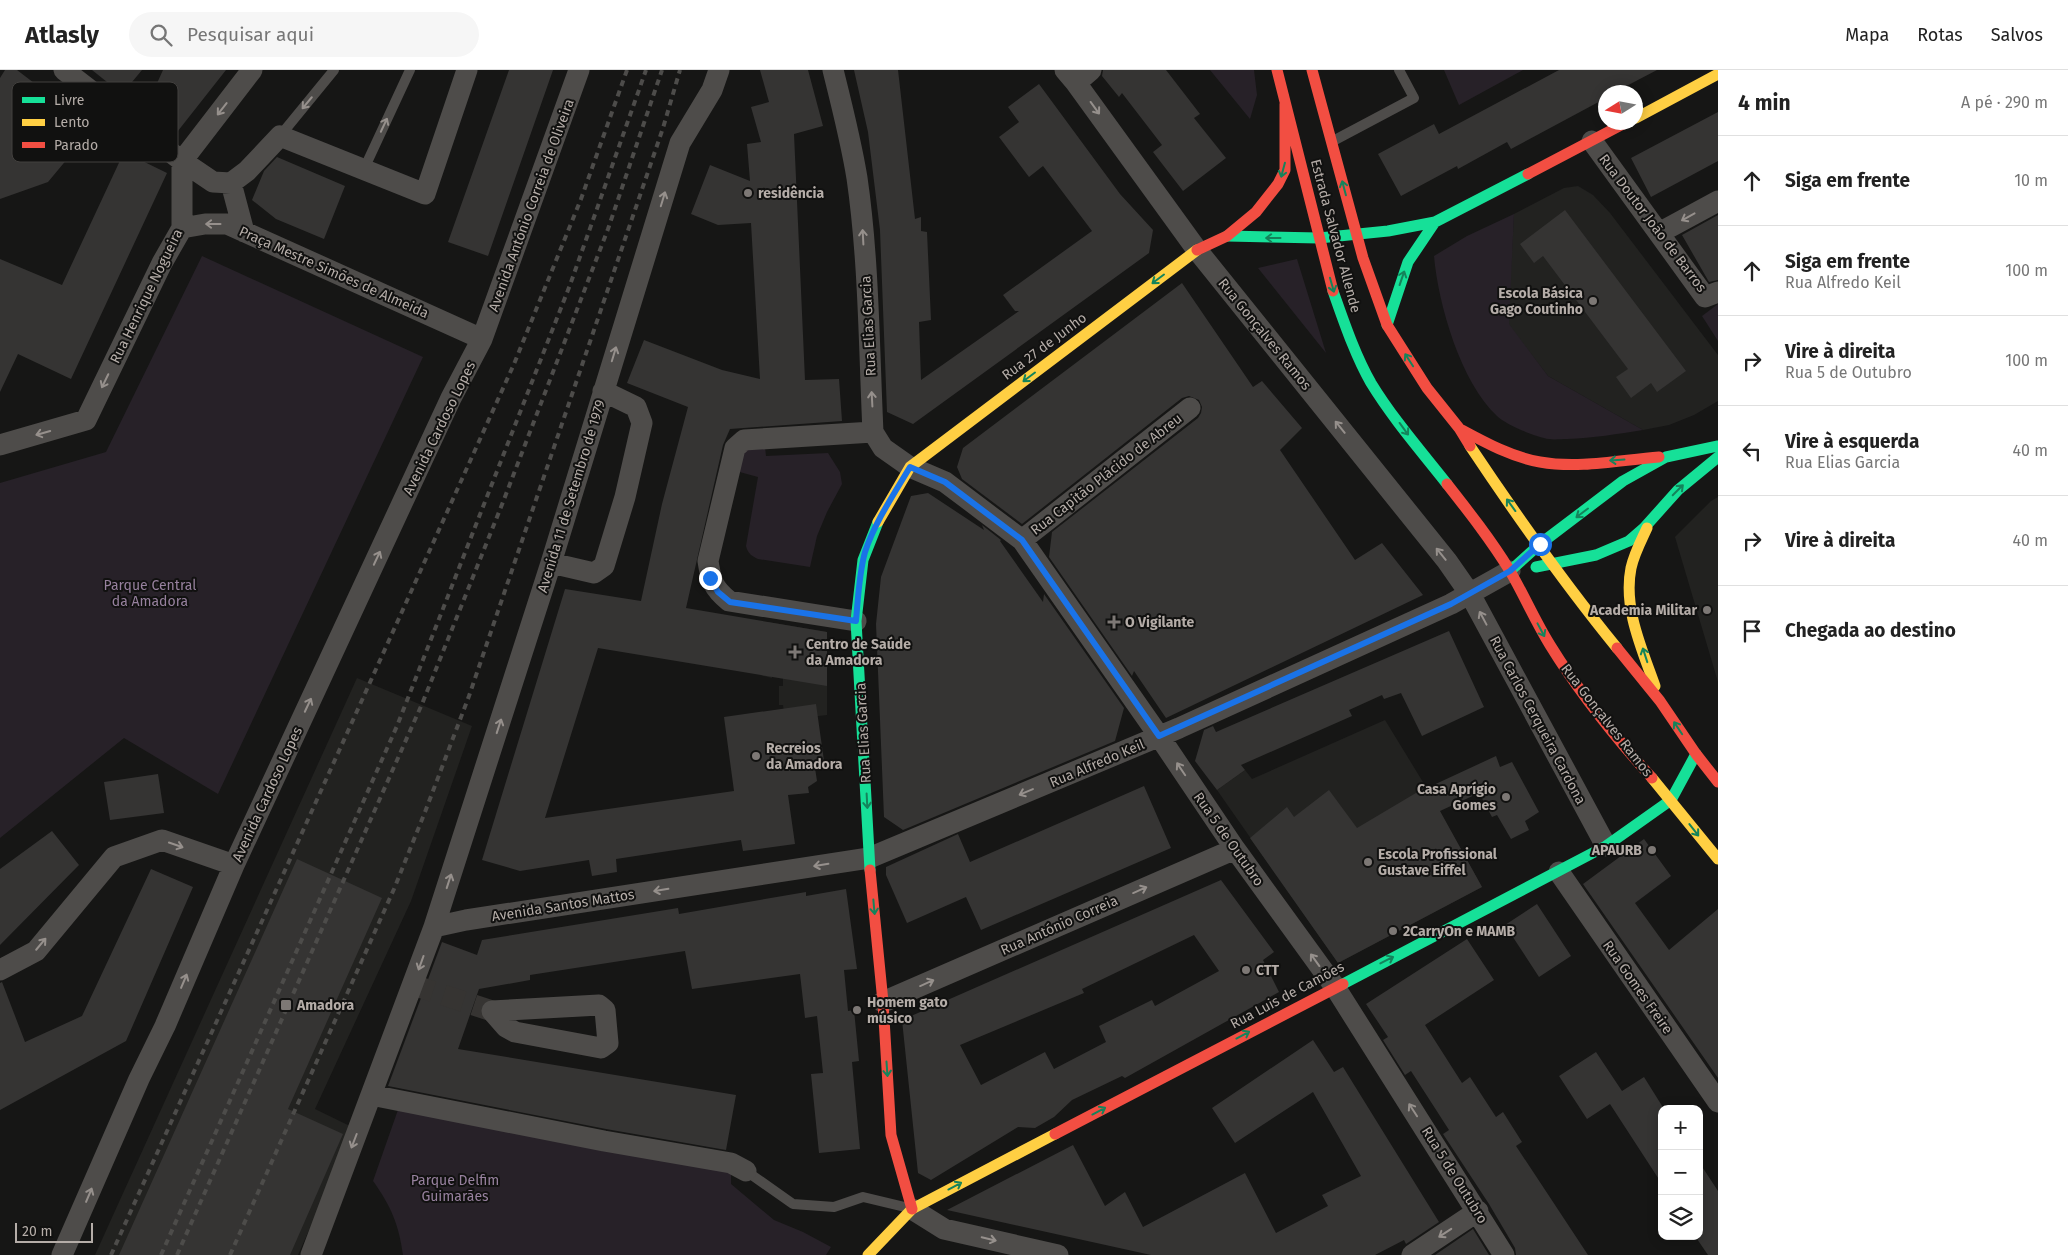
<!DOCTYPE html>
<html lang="pt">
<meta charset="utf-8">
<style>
:root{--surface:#fff;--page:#f6f6f6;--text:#222;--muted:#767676;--line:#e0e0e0}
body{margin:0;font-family:"Fira Sans",sans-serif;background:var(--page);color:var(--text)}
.controls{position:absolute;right:15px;bottom:15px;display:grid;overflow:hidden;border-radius:10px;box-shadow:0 2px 12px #0003}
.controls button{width:45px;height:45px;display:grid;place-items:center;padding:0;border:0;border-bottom:1px solid var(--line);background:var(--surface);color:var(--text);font:25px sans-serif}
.compass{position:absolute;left:1598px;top:15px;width:45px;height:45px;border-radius:50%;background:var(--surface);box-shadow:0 2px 12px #0003;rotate:259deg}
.scale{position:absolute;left:15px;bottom:12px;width:78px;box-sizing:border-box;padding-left:5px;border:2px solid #b5ada8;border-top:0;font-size:14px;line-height:18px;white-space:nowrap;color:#b5ada8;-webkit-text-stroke:4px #111110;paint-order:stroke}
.stop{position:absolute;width:15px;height:15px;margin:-11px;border:4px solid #1a73e8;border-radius:50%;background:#fff}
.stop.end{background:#1a73e8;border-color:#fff;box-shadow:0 1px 5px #0008}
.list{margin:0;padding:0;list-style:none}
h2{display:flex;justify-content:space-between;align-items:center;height:65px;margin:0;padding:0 20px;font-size:21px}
h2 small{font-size:16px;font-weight:400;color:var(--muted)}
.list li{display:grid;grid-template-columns:32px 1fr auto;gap:15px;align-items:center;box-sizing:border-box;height:90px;padding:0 20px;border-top:1px solid var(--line)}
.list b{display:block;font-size:19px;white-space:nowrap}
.list p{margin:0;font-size:16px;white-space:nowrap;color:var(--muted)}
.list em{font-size:16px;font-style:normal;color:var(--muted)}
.icon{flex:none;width:28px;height:28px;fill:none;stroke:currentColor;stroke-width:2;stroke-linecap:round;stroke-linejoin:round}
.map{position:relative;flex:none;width:1718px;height:1185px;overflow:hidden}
header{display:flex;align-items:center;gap:30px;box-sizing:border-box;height:70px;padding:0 25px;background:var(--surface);border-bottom:1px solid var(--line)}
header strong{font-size:24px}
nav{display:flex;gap:28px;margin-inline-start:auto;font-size:18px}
.search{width:350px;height:45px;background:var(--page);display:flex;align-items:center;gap:12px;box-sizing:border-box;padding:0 18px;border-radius:28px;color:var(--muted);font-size:19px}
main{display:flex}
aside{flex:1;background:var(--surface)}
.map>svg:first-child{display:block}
</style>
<header>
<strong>Atlasly</strong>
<div class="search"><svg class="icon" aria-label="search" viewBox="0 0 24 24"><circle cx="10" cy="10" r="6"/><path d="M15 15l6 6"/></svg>Pesquisar aqui</div>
<nav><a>Mapa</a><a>Rotas</a><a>Salvos</a></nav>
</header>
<main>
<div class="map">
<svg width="1718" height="1185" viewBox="0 0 1718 1185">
<rect width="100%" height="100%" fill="#161615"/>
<path fill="#222220" d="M1578,116L1593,125L1610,143L1718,285V331L1694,345L1669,355L1643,360L1548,306L1508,254L1514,144L1564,118Z
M1718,427V612L1675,467L1711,431Z
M768,552L827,562V645L785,650L783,635H779V616H783V605L773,603L772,608L760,605Z
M357,608L472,656L411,831L315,1039L354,1058L298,1185H95Z
M1385,650L1426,717L1482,817L1338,893L1217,720L1245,700L1252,709Z"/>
<path fill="#272128" d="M1210,0H1254L1257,25L1250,49Z
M1444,0H1523L1459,35Z
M1514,144L1509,254L1548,306L1643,360C1618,364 1593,368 1567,369C1562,369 1554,370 1549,369C1536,367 1506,355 1497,346C1461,313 1438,234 1434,186L1467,166Z
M202,186L423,287L218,724L124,668L0,768V413L106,382Z
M1297,189L1326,283L1258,198Z
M1718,234V271L1702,246Z
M765,377L766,386L828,383L840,402L842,414L827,442L817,466L810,497L758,489C752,486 748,484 746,476L758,407L736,401L742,379Z
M399,1037L731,1098V1114L774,1150L803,1162L831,1177L826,1185H403C399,1155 391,1136 373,1111Z"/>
<path fill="#353433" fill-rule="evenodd" d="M5,0H17L93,58L48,112L0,129V8Z
M92,0H142L122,24Z
M163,0H226L174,66L144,42Z
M509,0H553L488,186L448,172Z
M760,0H808L823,56L794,64L805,310L839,309L842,351L730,359L723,375L686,538L827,562V616L598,578L545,748L734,721L724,647L816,634L824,691L815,698L817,711L808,717L809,723L788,725L795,774L743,781L741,770L616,789L617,802L592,806L589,790L520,801L482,790L565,519L641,531L662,434L688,337L627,313L644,270L722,300L760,309L751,153L718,155L691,144L710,95L750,111L747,74L761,72L751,37L769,32Z
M854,0H898L915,149L921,147V161L927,162L931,250L919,252L921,310L1019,241H1015L1003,225L1092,161L1043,96L1029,107L999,67L1019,52L1008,37L1039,14L1120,124L1153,160L1149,183L913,354L887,342L880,160L868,62Z
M1103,0H1166L1200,44L1194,48L1226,88L1183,121L1153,82L1162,75L1122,23L1119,27L1102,6Z
M1559,0H1657L1615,22H1606V28L1511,79L1507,72L1458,99L1457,96L1401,126L1378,84L1434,54L1439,64Z
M1718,42V91L1651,127L1631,88Z
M124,82L167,103L71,309L18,284L0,322V189L62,215Z
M277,87L345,116L324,169L276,149L252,130L264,101Z
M1565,140L1686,301L1657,322L1651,313L1631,328L1616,307L1628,299L1543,186L1534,193L1520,174Z
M1718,145V210L1709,212L1682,165Z
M1182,213L1253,317L1262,311L1302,358L1280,380L1355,490L1382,473L1423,525L1166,648L1134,601L1132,606L1049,487L1052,462L1198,348L1201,343L1202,337L1199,330L1189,326L1182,328L1022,454L962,409L957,397L963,378Z
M928,423L984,460L982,455L1001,470L1000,471L1043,532L1044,524L1124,638L1115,671L903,760L884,747L879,625H880H879L876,554L881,507L911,426Z
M1449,561L1484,637L1422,666L1401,623L1384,629L1382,625L1349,640L1352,646L1241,695L1245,700L1217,720L1195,691L1204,660L1213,656L1216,662Z
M1496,686L1500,697L1512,692L1539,742L1525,751L1529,760L1511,769L1497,745L1492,747L1479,723L1440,741L1482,817L1338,893L1250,768L1287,737L1294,747L1329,720L1357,758L1426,717L1427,718Z
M158,704L164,743L110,750L104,712Z
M1144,716L1171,778L981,860L966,827L907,853L886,805V797L958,764L970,792Z
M52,761L79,795L0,875V799Z
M1644,769L1671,806L1635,833L1669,880L1718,839V1008L1583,814Z
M297,789L382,828L288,1039L343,1064L290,1185H119Z
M151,799L193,817L126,971L0,1040V913L2,912L25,972L82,946Z
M1221,810L1274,882L1263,890L1279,922L1125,1008L1122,1006L1072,1030L1054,1047L1035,1058L1018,1057L931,1110L918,1103L902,950ZM1194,865L1219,901L1155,936L1152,930L1099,956L1106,972L1054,999L1045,982L981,1015L960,975L1084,923L1082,919Z
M846,819L857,899L844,900L848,941L854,940L859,991L852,992L860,1079L819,1083L811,1004L823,1003L817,946L805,948L800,904L692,919L685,881L530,905V910L479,919L458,979L736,1025L726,1080L606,1059L388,1016L442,872L477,885L482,870L678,838L679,844L806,822V826Z
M1537,834L1571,886L1539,907L1505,855Z
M1467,869L1494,910L1425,955L1462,1013L1470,1007L1496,1047L1503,1042L1522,1072L1516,1076L1588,1185H1516L1515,1178L1489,1134L1443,1064L1449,1060L1411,1001L1405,1005L1383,970L1388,967L1366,934Z
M1313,970L1334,1002L1343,997L1439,1152L1406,1174L1404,1170L1375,1185H1151L947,1140L1073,1075L1105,1136L1125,1122L1143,1157L1245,1103L1276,1163L1328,1136L1322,1125L1361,1106L1313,1022L1235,1073L1212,1038Z
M1596,982L1622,1021L1644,1007L1664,1039H1662V1114L1610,1034L1587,1049L1559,1006Z
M1699,1092L1718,1121V1185H1708L1695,1166H1699Z
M1473,1159L1489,1185H1435Z"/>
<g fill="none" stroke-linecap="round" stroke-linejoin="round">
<path stroke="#363432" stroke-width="21" stroke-dasharray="21 11" stroke-linecap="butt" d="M413,915L492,941"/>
<path stroke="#4e4c4a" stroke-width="10" d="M280,66L334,0
M1333,71L1414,28L1399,0
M364,99L410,0
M746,1101L793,1134L834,1137L863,1127L909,1138"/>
<path stroke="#4e4c4a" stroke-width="21" d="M64,0L182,91L213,112L231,113L247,101L280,66L425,124L467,0
M833,0C842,36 851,71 857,108C869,191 869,278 873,362L883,378L910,397L945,412L1022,470L1159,666L1235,779L1335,917L1504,1185
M1065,0L1076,13L1197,180L1447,491L1470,524L1606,776
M1076,13L1091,0
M1592,71L1705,227L1718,222
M231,113L244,162
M182,158L205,154H227L482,269
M1659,163L1718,131
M0,375L86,350L162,193L182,158V91L252,0
M1022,470L1190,338
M551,493L594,503L604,496L625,427L642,353L636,337L603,321
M856,551L729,531C713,518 711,511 708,491L735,378L744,370L873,362
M1559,802L1718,1032
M434,857L551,493L680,73L712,20L719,0
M0,900L36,881L114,787L162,770L234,795
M883,932L1235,779
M599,935L605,940L608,973L601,978L515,962L506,957L492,941Z
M371,1025L604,1071L731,1093L746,1101
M912,1139L944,1159L1058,1185
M62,1185L139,1009L165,956L234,795L451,328L482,269L579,0
M311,1185L434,857L466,850L869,788L1179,658L1451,534L1510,501
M1412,1185L1478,1141"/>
<path stroke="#16e098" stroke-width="11" d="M1227,166L1319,168L1388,161L1435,152L1528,104
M1333,221C1344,252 1355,285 1371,313C1393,349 1421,381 1447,414
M1387,255L1408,192L1435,152
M1536,497L1596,485L1629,471L1644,458L1678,420L1718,387
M1510,501L1540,474L1623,411L1666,387L1718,376
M870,800L856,551L863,490L878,452
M1343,914L1606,776L1671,730L1696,684"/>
<path stroke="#ffcf43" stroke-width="11" d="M1636,48L1718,4
M1470,376C1516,445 1564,513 1617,578
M878,452L910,397L1197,180
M1647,458C1641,471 1634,484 1631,498C1623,538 1642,579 1655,616
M1652,708L1718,789
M868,1185L912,1139L1055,1064"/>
<path stroke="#f24e42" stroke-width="11" d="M1277,0L1333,221
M1312,0L1363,188L1387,255L1427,318L1459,358L1470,376
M1528,104L1627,52
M1197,180L1227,166L1256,142L1278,114L1285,100V34
M1462,360C1486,373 1512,387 1540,392C1579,399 1620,390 1659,387
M1447,414C1469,442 1491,470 1510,501C1524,525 1535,551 1550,575C1579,622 1615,667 1652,708
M1617,578L1660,631L1696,684L1718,712
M870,800L883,932L891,1065L912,1139
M1055,1064L1343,914"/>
<path stroke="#4d4c4a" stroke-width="4" stroke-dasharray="6 5" stroke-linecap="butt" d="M111,1185L514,294L581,129L627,0
M161,1185L397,656L570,215L646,0
M177,1185L422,634L503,432L608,159L662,0
M230,1185L394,819L425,742L469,626L663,58L680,0"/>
</g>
<defs><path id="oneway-shaft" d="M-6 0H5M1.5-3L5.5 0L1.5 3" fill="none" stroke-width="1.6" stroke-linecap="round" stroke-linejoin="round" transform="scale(1.25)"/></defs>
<g stroke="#96908c">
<use href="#oneway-shaft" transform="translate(307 33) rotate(130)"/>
<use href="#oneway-shaft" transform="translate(1095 38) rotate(54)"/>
<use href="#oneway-shaft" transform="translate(222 39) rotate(128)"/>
<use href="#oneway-shaft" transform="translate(384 55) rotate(-65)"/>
<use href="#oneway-shaft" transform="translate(663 129) rotate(-73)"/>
<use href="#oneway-shaft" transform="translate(1688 147) rotate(151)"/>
<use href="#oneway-shaft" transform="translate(213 154) rotate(-180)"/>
<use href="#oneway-shaft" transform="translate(863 167) rotate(-93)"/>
<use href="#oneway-shaft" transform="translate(614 284) rotate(-73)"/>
<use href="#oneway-shaft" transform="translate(105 311) rotate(116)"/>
<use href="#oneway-shaft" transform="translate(872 329) rotate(-93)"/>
<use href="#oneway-shaft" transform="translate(1340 357) rotate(-129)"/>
<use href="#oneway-shaft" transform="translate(43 363) rotate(164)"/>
<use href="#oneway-shaft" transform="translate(1441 484) rotate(-129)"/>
<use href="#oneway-shaft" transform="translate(377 488) rotate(-65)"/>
<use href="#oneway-shaft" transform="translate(1483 548) rotate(-118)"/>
<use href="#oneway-shaft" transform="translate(308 635) rotate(-65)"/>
<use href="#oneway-shaft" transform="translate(499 656) rotate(-72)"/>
<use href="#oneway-shaft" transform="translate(1181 699) rotate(-124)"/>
<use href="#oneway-shaft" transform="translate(1026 722) rotate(157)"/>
<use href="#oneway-shaft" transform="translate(176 775) rotate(19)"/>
<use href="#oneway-shaft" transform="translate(821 795) rotate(171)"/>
<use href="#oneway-shaft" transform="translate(449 811) rotate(-72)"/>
<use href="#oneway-shaft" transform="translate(661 820) rotate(171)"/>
<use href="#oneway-shaft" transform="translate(1140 820) rotate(-24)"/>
<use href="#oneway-shaft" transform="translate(41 874) rotate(-50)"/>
<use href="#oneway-shaft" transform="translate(1315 890) rotate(-126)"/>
<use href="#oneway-shaft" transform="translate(421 893) rotate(110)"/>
<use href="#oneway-shaft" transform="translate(184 911) rotate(-67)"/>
<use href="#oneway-shaft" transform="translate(927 913) rotate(-24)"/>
<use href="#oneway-shaft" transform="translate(1413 1040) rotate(-123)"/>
<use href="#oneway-shaft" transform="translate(354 1071) rotate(111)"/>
<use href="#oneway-shaft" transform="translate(89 1125) rotate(-67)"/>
<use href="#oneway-shaft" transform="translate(1445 1163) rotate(147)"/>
<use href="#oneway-shaft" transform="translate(989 1169) rotate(13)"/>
</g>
<g stroke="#14835b">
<use href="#oneway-shaft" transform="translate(1283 100) rotate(105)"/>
<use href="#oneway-shaft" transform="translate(1344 118) rotate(-105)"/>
<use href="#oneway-shaft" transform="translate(1273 168) rotate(-180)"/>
<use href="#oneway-shaft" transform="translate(1402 208) rotate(-71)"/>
<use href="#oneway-shaft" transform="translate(1158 209) rotate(143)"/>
<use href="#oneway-shaft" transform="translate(1332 215) rotate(74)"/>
<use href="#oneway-shaft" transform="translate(1409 290) rotate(-123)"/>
<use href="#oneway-shaft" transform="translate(1029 307) rotate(143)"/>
<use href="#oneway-shaft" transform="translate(1404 359) rotate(54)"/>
<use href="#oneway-shaft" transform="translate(1617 390) rotate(176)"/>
<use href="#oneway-shaft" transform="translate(1678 420) rotate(-45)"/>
<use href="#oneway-shaft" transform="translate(1511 435) rotate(-126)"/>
<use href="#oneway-shaft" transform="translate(1582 443) rotate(143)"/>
<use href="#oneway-shaft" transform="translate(1541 560) rotate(62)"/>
<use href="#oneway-shaft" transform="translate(1645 585) rotate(-108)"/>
<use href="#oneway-shaft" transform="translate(1678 658) rotate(-124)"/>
<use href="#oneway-shaft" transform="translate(867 731) rotate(87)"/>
<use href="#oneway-shaft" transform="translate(1694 760) rotate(52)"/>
<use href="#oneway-shaft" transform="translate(874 837) rotate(85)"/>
<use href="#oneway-shaft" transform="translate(1387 890) rotate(-27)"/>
<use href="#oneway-shaft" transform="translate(1243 965) rotate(-28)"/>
<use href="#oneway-shaft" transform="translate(887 999) rotate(86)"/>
<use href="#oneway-shaft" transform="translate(1099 1041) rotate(-28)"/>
<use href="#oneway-shaft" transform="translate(955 1116) rotate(-28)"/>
</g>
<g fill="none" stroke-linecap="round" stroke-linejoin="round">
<path stroke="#1a73e8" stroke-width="6" d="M710,508L718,522L730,532L856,551C858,528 859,504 865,482C875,452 894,424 910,397L945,412L1022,470L1159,666L1451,534L1510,501L1540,474"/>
</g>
<g fill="#7d7875" stroke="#111110" stroke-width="2">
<circle cx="748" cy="123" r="5"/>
<circle cx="1593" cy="231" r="5"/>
<circle cx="1707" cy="540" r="5"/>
<path d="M1111.5 544.5h5v5h5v5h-5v5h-5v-5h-5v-5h5z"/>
<path d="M792.5 574.5h5v5h5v5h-5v5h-5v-5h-5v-5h5z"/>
<circle cx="756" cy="686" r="5"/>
<circle cx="1506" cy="727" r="5"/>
<circle cx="1652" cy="780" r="5"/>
<circle cx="1368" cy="792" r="5"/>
<circle cx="1393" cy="861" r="5"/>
<circle cx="1246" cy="900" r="5"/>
<rect x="280" y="929" width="12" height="12" rx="2.5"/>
<circle cx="857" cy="940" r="5"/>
</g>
<g text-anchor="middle" stroke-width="4" stroke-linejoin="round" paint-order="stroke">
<g font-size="14" font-weight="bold" fill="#b5ada8" stroke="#111110" text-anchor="start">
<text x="758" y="128">residência</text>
<text x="1583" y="228" text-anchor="end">Escola Básica<tspan x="1583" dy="16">Gago Coutinho</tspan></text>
<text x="1697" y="545" text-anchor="end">Academia Militar</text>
<text x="1125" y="557">O Vigilante</text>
<text x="806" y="579">Centro de Saúde<tspan x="806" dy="16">da Amadora</tspan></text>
<text x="766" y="683">Recreios<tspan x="766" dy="16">da Amadora</tspan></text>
<text x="1496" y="724" text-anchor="end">Casa Aprígio<tspan x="1496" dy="16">Gomes</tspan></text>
<text x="1642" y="785" text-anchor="end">APAURB</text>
<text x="1378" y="789">Escola Profissional<tspan x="1378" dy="16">Gustave Eiffel</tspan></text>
<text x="1403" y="866">2CarryOn e MAMB</text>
<text x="1256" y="905">CTT</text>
<text x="867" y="937">Homem gato<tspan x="867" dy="16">músico</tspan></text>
<text x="297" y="940">Amadora</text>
</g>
<g font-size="14" fill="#b5ada8" stroke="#111110">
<text transform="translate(531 135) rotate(-70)" y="5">Avenida António Correia de Oliveira</text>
<text transform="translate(1653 153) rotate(53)" y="5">Rua Doutor João de Barros</text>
<text transform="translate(1336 166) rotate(75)" y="5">Estrada Salvador Allende</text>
<text transform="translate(334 202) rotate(24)" y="5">Praça Mestre Simões de Almeida</text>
<text transform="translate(146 226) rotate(-64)" y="5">Rua Henrique Nogueira</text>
<text transform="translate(868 256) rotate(-93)" y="5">Rua Elias Garcia</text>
<text transform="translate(1265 264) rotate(51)" y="5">Rua Gonçalves Ramos</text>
<text transform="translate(1044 276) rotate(-37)" y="5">Rua 27 de Junho</text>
<text transform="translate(439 358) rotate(-64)" y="5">Avenida Cardoso Lopes</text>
<text transform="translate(1106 404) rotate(-38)" y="5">Rua Capitão Plácido de Abreu</text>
<text transform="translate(571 426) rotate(-73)" y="5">Avenida 11 de Setembro de 1979</text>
<text transform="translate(1538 650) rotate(62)" y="5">Rua Carlos Cerqueira Cardona</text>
<text transform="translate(1607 650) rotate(52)" y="5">Rua Gonçalves Ramos</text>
<text transform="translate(863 663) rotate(-93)" y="5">Rua Elias Garcia</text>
<text transform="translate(1097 693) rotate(-23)" y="5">Rua Alfredo Keil</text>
<text transform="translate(267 724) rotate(-65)" y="5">Avenida Cardoso Lopes</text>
<text transform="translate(1229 769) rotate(55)" y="5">Rua 5 de Outubro</text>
<text transform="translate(563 835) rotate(-9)" y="5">Avenida Santos Mattos</text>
<text transform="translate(1059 855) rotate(-24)" y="5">Rua António Correia</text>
<text transform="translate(1638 917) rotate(55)" y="5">Rua Gomes Freire</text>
<text transform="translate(1287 925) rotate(-28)" y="5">Rua Luis de Camões</text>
<text transform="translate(1455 1105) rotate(58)" y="5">Rua 5 de Outubro</text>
</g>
<g font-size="14" fill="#97819e" stroke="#111110">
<text x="150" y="520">Parque Central<tspan x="150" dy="16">da Amadora</tspan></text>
<text x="455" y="1115">Parque Delfim<tspan x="455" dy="16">Guimarães</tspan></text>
</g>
</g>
<rect x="12" y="12" width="166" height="80" rx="8" fill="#111110" stroke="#42403e" stroke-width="1"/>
<rect x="22" y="27" width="23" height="6" fill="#16e098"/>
<rect x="22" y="49" width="23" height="7" fill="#ffcf43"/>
<rect x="22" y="72" width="23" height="6" fill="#f24e42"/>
<g font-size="14" fill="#b5ada8">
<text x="54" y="35">Livre</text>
<text x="54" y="57">Lento</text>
<text x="54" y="80">Parado</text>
</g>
</svg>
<div class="controls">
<button>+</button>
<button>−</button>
<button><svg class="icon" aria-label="layers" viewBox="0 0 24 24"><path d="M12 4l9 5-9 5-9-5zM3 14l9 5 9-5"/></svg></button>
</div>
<svg class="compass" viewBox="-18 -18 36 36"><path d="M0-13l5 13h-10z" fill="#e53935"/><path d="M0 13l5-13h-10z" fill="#767676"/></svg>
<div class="scale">20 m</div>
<div class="stop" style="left:1540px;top:474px"></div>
<div class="stop end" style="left:710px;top:508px"></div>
</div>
<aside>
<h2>4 min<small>A pé · 290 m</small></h2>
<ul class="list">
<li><svg class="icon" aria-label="ahead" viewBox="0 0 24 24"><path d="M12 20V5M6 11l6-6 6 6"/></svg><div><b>Siga em frente</b></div><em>10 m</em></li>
<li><svg class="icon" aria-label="ahead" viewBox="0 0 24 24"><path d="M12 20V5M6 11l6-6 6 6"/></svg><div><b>Siga em frente</b><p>Rua Alfredo Keil</p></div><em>100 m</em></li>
<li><svg class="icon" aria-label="right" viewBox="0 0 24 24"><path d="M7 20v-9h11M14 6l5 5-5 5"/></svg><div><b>Vire à direita</b><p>Rua 5 de Outubro</p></div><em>100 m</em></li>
<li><svg class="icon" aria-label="left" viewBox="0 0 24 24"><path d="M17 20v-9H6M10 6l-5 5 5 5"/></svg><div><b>Vire à esquerda</b><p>Rua Elias Garcia</p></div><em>40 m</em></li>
<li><svg class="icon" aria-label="right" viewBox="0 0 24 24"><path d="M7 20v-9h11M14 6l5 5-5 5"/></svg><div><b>Vire à direita</b></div><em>40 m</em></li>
<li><svg class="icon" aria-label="arrive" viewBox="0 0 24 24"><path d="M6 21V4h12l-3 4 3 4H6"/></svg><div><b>Chegada ao destino</b></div></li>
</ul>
</aside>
</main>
